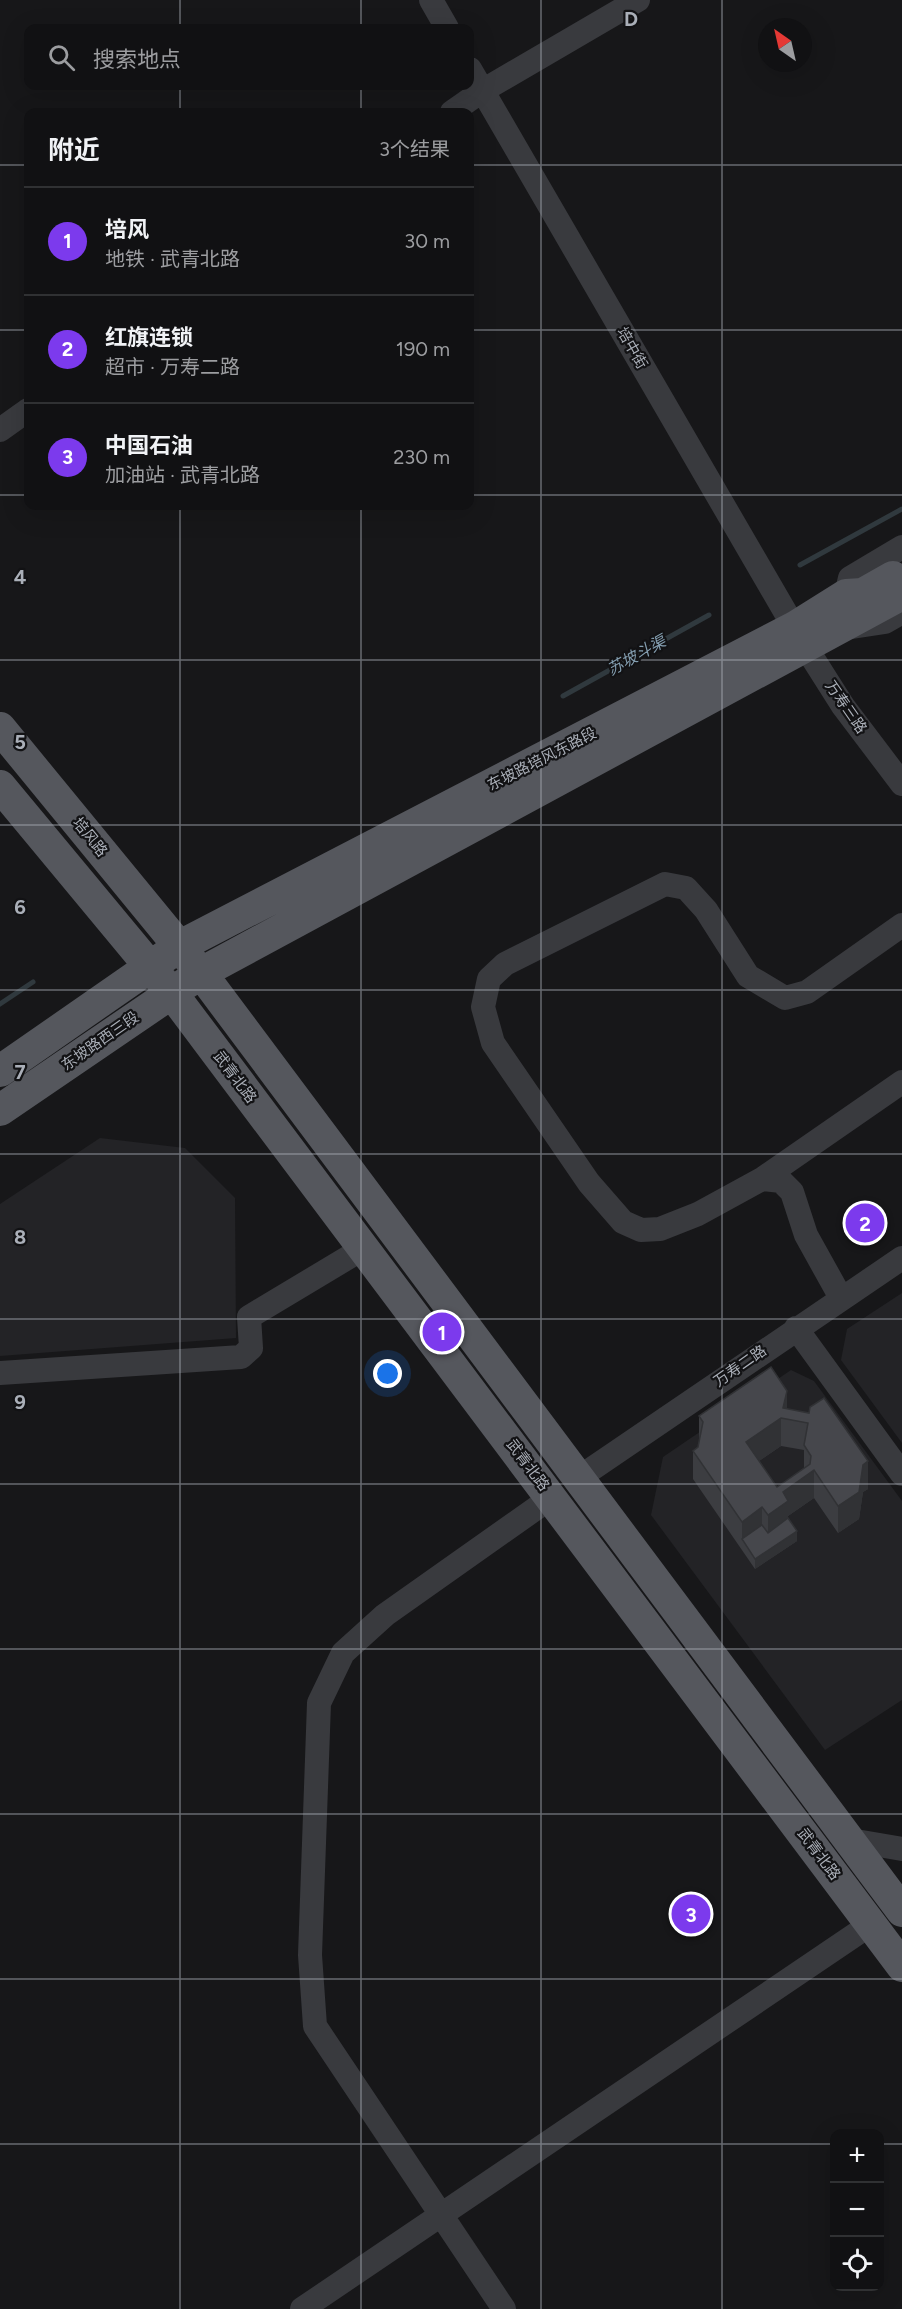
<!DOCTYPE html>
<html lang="zh">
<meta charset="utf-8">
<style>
:root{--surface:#111113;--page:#1a1a1c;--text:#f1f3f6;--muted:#9c9da0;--line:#303133;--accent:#7c3aed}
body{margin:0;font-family:Figtree,"Noto Sans SC",sans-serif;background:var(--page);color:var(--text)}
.controls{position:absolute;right:18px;bottom:18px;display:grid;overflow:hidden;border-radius:12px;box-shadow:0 6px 24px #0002}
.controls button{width:54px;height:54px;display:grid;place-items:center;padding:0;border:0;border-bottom:2px solid var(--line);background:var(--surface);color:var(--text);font:30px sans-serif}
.compass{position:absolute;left:758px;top:18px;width:54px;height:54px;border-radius:50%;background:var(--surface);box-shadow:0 6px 24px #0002;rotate:326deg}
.you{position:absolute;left:388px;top:1374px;width:21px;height:21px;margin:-15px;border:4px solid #fff;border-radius:50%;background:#1a73e8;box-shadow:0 0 0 9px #1a73e833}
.badge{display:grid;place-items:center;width:39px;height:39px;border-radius:50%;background:var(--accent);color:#fff;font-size:20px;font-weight:700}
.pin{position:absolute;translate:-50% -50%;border:3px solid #fff;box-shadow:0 2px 6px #0006}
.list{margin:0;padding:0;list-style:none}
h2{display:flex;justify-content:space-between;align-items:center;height:78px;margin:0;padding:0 24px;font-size:26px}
h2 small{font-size:20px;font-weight:400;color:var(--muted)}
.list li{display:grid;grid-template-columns:39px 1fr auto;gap:18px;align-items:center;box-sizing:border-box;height:108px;padding:0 24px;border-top:2px solid var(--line)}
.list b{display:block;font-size:22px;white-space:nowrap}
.list p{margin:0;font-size:20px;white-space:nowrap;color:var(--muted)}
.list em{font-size:20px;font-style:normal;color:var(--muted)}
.icon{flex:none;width:33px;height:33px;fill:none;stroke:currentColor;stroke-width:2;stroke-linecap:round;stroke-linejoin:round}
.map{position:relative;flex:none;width:902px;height:2309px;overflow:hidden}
.search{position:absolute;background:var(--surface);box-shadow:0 6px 24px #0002;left:24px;top:24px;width:450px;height:66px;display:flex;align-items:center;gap:15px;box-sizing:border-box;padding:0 21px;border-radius:12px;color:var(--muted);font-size:22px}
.panel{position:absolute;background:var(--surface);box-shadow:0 6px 24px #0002;left:24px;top:108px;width:450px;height:402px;border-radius:12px}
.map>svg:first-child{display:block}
</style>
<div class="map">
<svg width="902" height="2309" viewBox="0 0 902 2309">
<rect width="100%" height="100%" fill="#171719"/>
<path fill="#232326" d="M100,1138L185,1148L235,1198L236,1338L0,1356V1204Z
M902,1293V1443L841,1360L847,1329Z
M791,1370L814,1381L902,1501V1700L825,1750L651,1515L663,1457Z"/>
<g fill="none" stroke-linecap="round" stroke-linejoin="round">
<path stroke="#30393e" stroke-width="5" d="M800,565L902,509
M563,696L709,615
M0,1004L33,982"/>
<path stroke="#393a3e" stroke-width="24" d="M431,0L447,28
M470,69L805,646L843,706L902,784
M452,112L482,91L638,0
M0,430L28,410
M846,595L850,578L902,547
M852,627L885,622L902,612
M762,1179L902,1082
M841,1298L806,1235L792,1192L781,1181L762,1179L698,1214L660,1229L641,1230L623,1222L589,1183L493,1043L483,1007L489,979L505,964L665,884L686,888L706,910L748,976L785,998L807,992L902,925
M796,1328L902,1474
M0,1373L241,1357L251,1348L249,1317L364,1248
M580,1477L902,1258
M850,1840L902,1849
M302,2309L871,1924
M504,2309L315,2026L310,1955L319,1703L343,1653L385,1615L552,1497"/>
<path stroke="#55575d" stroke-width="32" d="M0,728L201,973L902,1911
M0,786L171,992L902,1966
M0,1071L180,946L795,627L846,595L863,594L893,577
M0,1110L201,973L902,594"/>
</g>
<path fill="#3c3d41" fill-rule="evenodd" d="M787,1409L809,1413L868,1489L863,1492L859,1519L838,1533L814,1498L788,1516V1518L797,1541L755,1569L693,1479V1451L698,1447L699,1441V1416ZM781,1446L804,1450V1468L777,1487L759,1461Z"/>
<path fill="#313235" d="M787,1391V1419L783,1408Z
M781,1418V1446L746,1470V1442Z
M868,1461V1489L863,1492L859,1519L838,1533V1506L863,1465Z
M814,1470V1498L788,1516V1528L768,1543V1515L783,1492Z
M762,1507V1535L742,1539V1522Z
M797,1531V1541L755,1569V1559Z"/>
<path fill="#46474c" stroke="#313235" stroke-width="1.5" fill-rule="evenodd" d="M771,1367L787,1391L783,1408L809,1413L810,1407L824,1398L868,1461L863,1465L859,1492L838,1506L814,1470L783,1492L788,1501L768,1515L762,1507L742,1522L693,1451L698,1447L703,1422L699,1416ZM781,1418L808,1423L804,1445L811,1456L810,1464L777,1487L746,1442Z
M788,1518L797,1531L755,1559L742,1539L762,1525L768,1533Z"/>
<path fill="none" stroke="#aaafb8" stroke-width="1.5" stroke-opacity="0.55" d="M180,0V28M361,0V28M541,0V2309M722,0V2309M180,86V112M361,86V112M0,165H28M470,165H902M0,330H28M470,330H902M0,495H28M470,495H902M180,506V2309M361,506V2309M0,660H902M0,825H902M0,990H902M0,1154H902M0,1319H902M0,1484H902M0,1649H902M0,1814H902M0,1979H902M0,2144H834M880,2144H902"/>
<g text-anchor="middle" stroke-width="4.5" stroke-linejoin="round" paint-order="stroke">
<g font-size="15" fill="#aaafb8" stroke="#121214">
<text transform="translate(632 348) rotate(60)" y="5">培中街</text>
<text transform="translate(846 707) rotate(55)" y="5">万寿三路</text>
<text transform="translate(542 759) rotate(-27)" y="5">东坡路培风东路段</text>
<text transform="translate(90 837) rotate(51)" y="5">培风路</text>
<text transform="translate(100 1041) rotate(-35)" y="5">东坡路西三段</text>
<text transform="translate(235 1077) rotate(53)" y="5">武青北路</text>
<text transform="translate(740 1366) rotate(-35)" y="5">万寿二路</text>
<text transform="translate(528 1465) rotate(53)" y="5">武青北路</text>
<text transform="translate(819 1854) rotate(53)" y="5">武青北路</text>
</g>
<g font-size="16" font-style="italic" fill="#849eb0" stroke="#121214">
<text transform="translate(636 655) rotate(-29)" y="6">苏坡斗渠</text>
</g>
</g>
<g font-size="20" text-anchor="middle" font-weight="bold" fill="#aaafb8" stroke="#121214" stroke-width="4.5" stroke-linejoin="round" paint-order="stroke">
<text x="631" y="26">D</text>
<text x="20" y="584">4</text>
<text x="20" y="749">5</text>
<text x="20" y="914">6</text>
<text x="20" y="1079">7</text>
<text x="20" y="1244">8</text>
<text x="20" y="1409">9</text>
</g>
</svg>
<div class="controls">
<button>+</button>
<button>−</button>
<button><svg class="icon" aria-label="locate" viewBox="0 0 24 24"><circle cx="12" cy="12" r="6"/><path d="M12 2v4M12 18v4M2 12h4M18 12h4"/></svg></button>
</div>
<svg class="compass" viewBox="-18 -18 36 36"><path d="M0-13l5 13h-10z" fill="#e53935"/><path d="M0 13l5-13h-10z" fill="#9c9da0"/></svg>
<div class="you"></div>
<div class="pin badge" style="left:442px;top:1332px">1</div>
<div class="pin badge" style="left:865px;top:1223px">2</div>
<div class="pin badge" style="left:691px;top:1914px">3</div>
<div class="search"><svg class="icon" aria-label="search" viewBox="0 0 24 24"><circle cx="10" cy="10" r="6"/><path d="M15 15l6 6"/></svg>搜索地点</div>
<section class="panel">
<h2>附近<small>3个结果</small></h2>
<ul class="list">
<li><span class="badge">1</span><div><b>培风</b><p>地铁 · 武青北路</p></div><em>30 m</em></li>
<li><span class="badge">2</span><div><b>红旗连锁</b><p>超市 · 万寿二路</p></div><em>190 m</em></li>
<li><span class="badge">3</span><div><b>中国石油</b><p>加油站 · 武青北路</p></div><em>230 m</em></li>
</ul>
</section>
</div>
